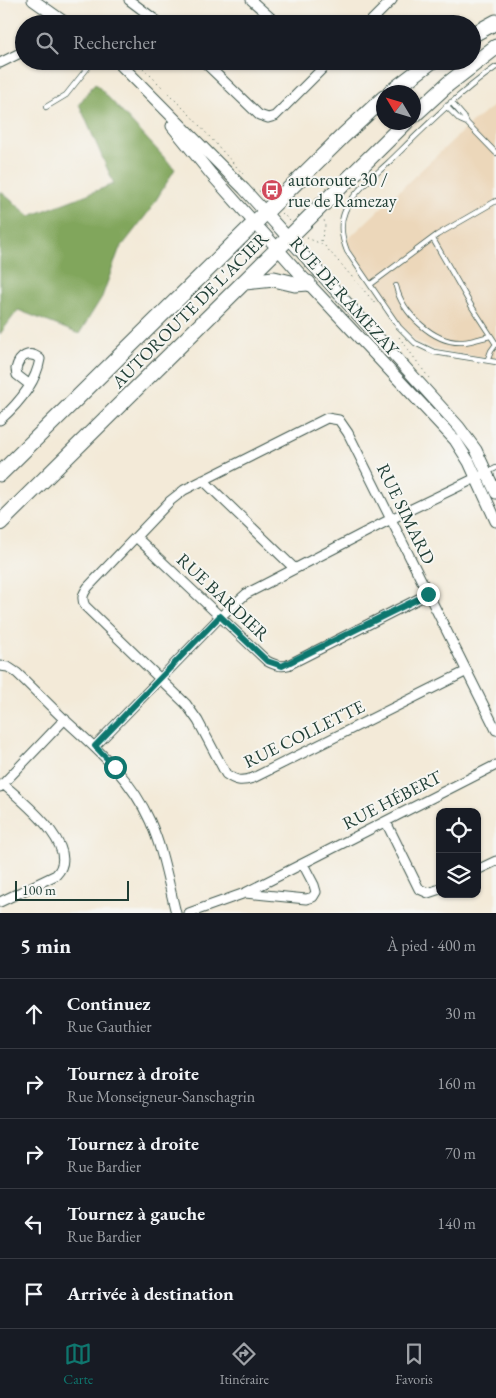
<!DOCTYPE html>
<html lang="fr">
<meta charset="utf-8">
<style>
:root{--surface:#171b24;--page:#20242c;--text:#f1f3f6;--muted:#9ea1a6;--line:#363941;--accent:#0f766e}
body{margin:0;font-family:"EB Garamond",serif;background:var(--page);color:var(--text)}
.controls{position:absolute;right:15px;bottom:15px;display:grid;overflow:hidden;border-radius:10px;box-shadow:0 1px 4px #0004}
.controls button{width:45px;height:45px;display:grid;place-items:center;padding:0;border:0;border-bottom:1px solid var(--line);background:var(--surface);color:var(--text);font:25px sans-serif}
.compass{position:absolute;left:376px;top:85px;width:45px;height:45px;border-radius:50%;background:var(--surface);box-shadow:0 1px 4px #0004;rotate:308deg}
.scale{position:absolute;left:15px;bottom:12px;width:114px;box-sizing:border-box;padding-left:5px;border:2px solid #1f3d34;border-top:0;font-size:14px;line-height:18px;white-space:nowrap;color:#1f3d34;-webkit-text-stroke:4px #f6f6f2;paint-order:stroke}
.stop{position:absolute;width:15px;height:15px;margin:-11px;border:4px solid #0f766e;border-radius:50%;background:#fff}
.stop.end{background:#0f766e;border-color:#fff;box-shadow:0 1px 5px #0008}
.list{margin:0;padding:0;list-style:none}
h2{display:flex;justify-content:space-between;align-items:center;height:65px;margin:0;padding:0 20px;font-size:21px}
h2 small{font-size:16px;font-weight:400;color:var(--muted)}
.list li{display:grid;grid-template-columns:32px 1fr auto;gap:15px;align-items:center;box-sizing:border-box;height:70px;padding:0 20px;border-top:1px solid var(--line)}
.list b{display:block;font-size:19px;white-space:nowrap}
.list p{margin:0;font-size:16px;white-space:nowrap;color:var(--muted)}
.list em{font-size:16px;font-style:normal;color:var(--muted)}
.icon{flex:none;width:28px;height:28px;fill:none;stroke:currentColor;stroke-width:2;stroke-linecap:round;stroke-linejoin:round}
.map{position:relative;flex:none;width:496px;height:913px;overflow:hidden}
.search{position:absolute;background:var(--surface);box-shadow:0 1px 4px #0004;left:15px;right:15px;top:15px;height:55px;display:flex;align-items:center;gap:12px;box-sizing:border-box;padding:0 18px;border-radius:28px;color:var(--muted);font-size:19px}
.sheet{height:415px;background:var(--surface)}
nav{display:flex;justify-content:space-around;align-items:center;box-sizing:border-box;height:70px;border-top:1px solid var(--line);background:var(--surface);font-size:14px;color:var(--muted)}
nav a{display:grid;justify-items:center;gap:2px}
nav .on{color:var(--accent)}
.map>svg:first-child{display:block}
</style>
<div class="map">
<svg width="496" height="913" viewBox="0 0 496 913">
<rect width="100%" height="100%" fill="#f6f6f2"/>
<filter id="ink" filterUnits="userSpaceOnUse"><feTurbulence type="fractalNoise" baseFrequency=".02" numOctaves="2"/><feDisplacementMap in="SourceGraphic" scale="10" xChannelSelector="R" yChannelSelector="G"/><feConvolveMatrix kernelMatrix="1 2 1 2 8 2 1 2 1" color-interpolation-filters="sRGB"/></filter>
<filter id="wash" filterUnits="userSpaceOnUse"><feTurbulence type="fractalNoise" baseFrequency=".0096" numOctaves="4" result="noise"/><feDisplacementMap in="SourceGraphic" scale="20" xChannelSelector="R" yChannelSelector="G"/><feGaussianBlur stdDeviation="1.12" result="paint"/><feColorMatrix in="noise" values="0 0 0 0 0 0 0 0 0 0 0 0 0 0 0 0 0 1.4 0 .05"/><feComposite in="paint" operator="in"/></filter>
<g filter="url(#wash)">
<rect width="100%" height="100%" fill="#f3ead8"/>
<path fill="#ecd7ba" d="M496,104V357L491,359L435,350L416,342L401,326L345,242L470,124Z"/>
<path fill="#81a65c" stroke="#507248" d="M95,83L175,169L150,210L119,250L102,297L79,334L18,310L0,334V191L30,216L114,184L79,104Z"/>
</g>
<g filter="url(#ink)">
<g fill="none" stroke-linecap="round" stroke-linejoin="round">
<g stroke="#3f574d" stroke-width="6">
<path id="service" d="M496,67C456,95 423,129 388,163C373,177 353,192 345,211C339,225 342,238 347,251L399,327L415,343L434,352L496,362
M451,102L464,117L467,123L496,153
M446,106L460,120L467,123
M46,107L66,95L93,61
M433,239L472,307L496,344
M371,284L437,235L496,201
M396,286C402,313 434,344 463,342C472,342 481,338 490,336
M488,359L491,351L496,344
M488,472L496,468"/>
</g>
<g stroke="#3f574d" stroke-width="11">
<path id="minor" d="M129,0L161,24
M251,0L278,24
M368,24L392,0
M203,61L259,115L268,118L275,116L330,61
M0,63L24,51
M0,420C18,404 36,383 40,359C29,350 19,356 16,369L17,375L30,385
M203,480L294,568
M136,537L267,661C275,665 280,667 288,665L428,594
M0,666L8,667L17,673C33,688 48,704 64,719C97,749 131,778 150,821C163,850 168,882 176,913
M467,671L253,778C241,782 236,781 226,774L198,721L186,704L85,606C81,598 83,594 88,587L170,501L184,490L327,418L339,420L348,433C397,532 447,631 496,730
M95,746L220,617L246,594L391,519L480,476
M0,787L65,719
M386,822L419,889L428,893L440,889
M477,870L496,861
M245,893L306,899L313,897L316,892L314,885L303,864
M0,902L56,875C83,848 22,801 3,784
M189,913L245,893L496,765"/>
</g>
<g stroke="#3f574d" stroke-width="13">
<path id="tertiary" d="M33,0L67,24
M117,61L244,189L459,427L476,450L496,493
M172,126L211,174L308,283L455,440L469,462L496,521"/>
</g>
<g stroke="#3f574d" stroke-width="17">
<path id="trunk" d="M472,35L496,22
M391,92L432,61
M414,115L448,84L496,47
M245,282L274,279L295,284L308,283
M0,474L344,135L384,98
M0,523L406,122"/>
</g>
<path stroke="#3f574d" stroke-width="1" stroke-dasharray="1 4" stroke-linecap="butt" d="M136,61L190,115L243,174
M259,191L263,192L266,195
M264,191L268,187L272,189
M282,213L290,221
M307,238L324,245L375,303
M321,241L325,226L324,219
M399,337L429,378"/>
<use href="#service" stroke="#fff" stroke-width="4.5"/>
<use href="#minor" stroke="#fff" stroke-width="9"/>
<use href="#tertiary" stroke="#fff" stroke-width="11"/>
<use href="#trunk" stroke="#fff" stroke-width="15"/>
</g>
</g>
<g fill="none" stroke-linecap="round" stroke-linejoin="round" filter="url(#ink)">
<path stroke="#0f766e" stroke-width="6" d="M115,767L95,746L220,616L267,661L282,666L428,594"/>
</g>
<defs>
<g id="bus-disc" transform="scale(1.125)"><circle r="9.5" fill="#d1495b" stroke="#f6f6f2"/><path d="M-5-6H5V4H4V6H2V4H-2V6H-4V4H-5ZM-3.5-4V0h7V-4ZM-3.5 1.2v1.5H-2V1.2ZM2 1.2v1.5H3.5V1.2Z" fill="#fff"/></g>
</defs>
<g fill-rule="evenodd">
<use href="#bus-disc" x="272" y="190"/>
</g>
<g text-anchor="middle" stroke-width="4" stroke-linejoin="round" paint-order="stroke">
<g font-size="18" fill="#1f3d34" stroke="#f6f6f2" text-anchor="start">
<text x="288" y="186">autoroute 30 /<tspan x="288" dy="21">rue de Ramezay</tspan></text>
</g>
<g font-size="18" fill="#1f3d34" stroke="#f6f6f2">
<text transform="translate(344 296) rotate(48)" y="6">RUE DE RAMEZAY</text>
<text transform="translate(190 310) rotate(-45)" y="6">AUTOROUTE DE L'ACIER</text>
<text transform="translate(406 514) rotate(64)" y="6">RUE SIMARD</text>
<text transform="translate(223 597) rotate(43)" y="6">RUE BARDIER</text>
<text transform="translate(304 734) rotate(-26)" y="6">RUE COLLETTE</text>
<text transform="translate(392 800) rotate(-27)" y="6">RUE HÉBERT</text>
</g>
</g>
</svg>
<div class="controls">
<button><svg class="icon" aria-label="locate" viewBox="0 0 24 24"><circle cx="12" cy="12" r="6"/><path d="M12 2v4M12 18v4M2 12h4M18 12h4"/></svg></button>
<button><svg class="icon" aria-label="layers" viewBox="0 0 24 24"><path d="M12 4l9 5-9 5-9-5zM3 14l9 5 9-5"/></svg></button>
</div>
<svg class="compass" viewBox="-18 -18 36 36"><path d="M0-13l5 13h-10z" fill="#e53935"/><path d="M0 13l5-13h-10z" fill="#9ea1a6"/></svg>
<div class="scale">100 m</div>
<div class="stop" style="left:115px;top:767px"></div>
<div class="stop end" style="left:428px;top:594px"></div>
<div class="search"><svg class="icon" aria-label="search" viewBox="0 0 24 24"><circle cx="10" cy="10" r="6"/><path d="M15 15l6 6"/></svg>Rechercher</div>
</div>
<section class="sheet">
<h2>5 min<small>À pied · 400 m</small></h2>
<ul class="list">
<li><svg class="icon" aria-label="ahead" viewBox="0 0 24 24"><path d="M12 20V5M6 11l6-6 6 6"/></svg><div><b>Continuez</b><p>Rue Gauthier</p></div><em>30 m</em></li>
<li><svg class="icon" aria-label="right" viewBox="0 0 24 24"><path d="M7 20v-9h11M14 6l5 5-5 5"/></svg><div><b>Tournez à droite</b><p>Rue Monseigneur-Sanschagrin</p></div><em>160 m</em></li>
<li><svg class="icon" aria-label="right" viewBox="0 0 24 24"><path d="M7 20v-9h11M14 6l5 5-5 5"/></svg><div><b>Tournez à droite</b><p>Rue Bardier</p></div><em>70 m</em></li>
<li><svg class="icon" aria-label="left" viewBox="0 0 24 24"><path d="M17 20v-9H6M10 6l-5 5 5 5"/></svg><div><b>Tournez à gauche</b><p>Rue Bardier</p></div><em>140 m</em></li>
<li><svg class="icon" aria-label="arrive" viewBox="0 0 24 24"><path d="M6 21V4h12l-3 4 3 4H6"/></svg><div><b>Arrivée à destination</b></div></li>
</ul>
</section>
<nav>
<a class="on"><svg class="icon" aria-label="map" viewBox="0 0 24 24"><path d="M3 6l6-2 6 2 6-2v14l-6 2-6-2-6 2zM9 4v14M15 6v14"/></svg>Carte</a>
<a><svg class="icon" aria-label="directions" viewBox="0 0 24 24"><path d="M12 3l9 9-9 9-9-9zM9 14v-3h6M13 9l2 2-2 2"/></svg>Itinéraire</a>
<a><svg class="icon" aria-label="saved" viewBox="0 0 24 24"><path d="M7 4h10v16l-5-4-5 4z"/></svg>Favoris</a>
</nav>
